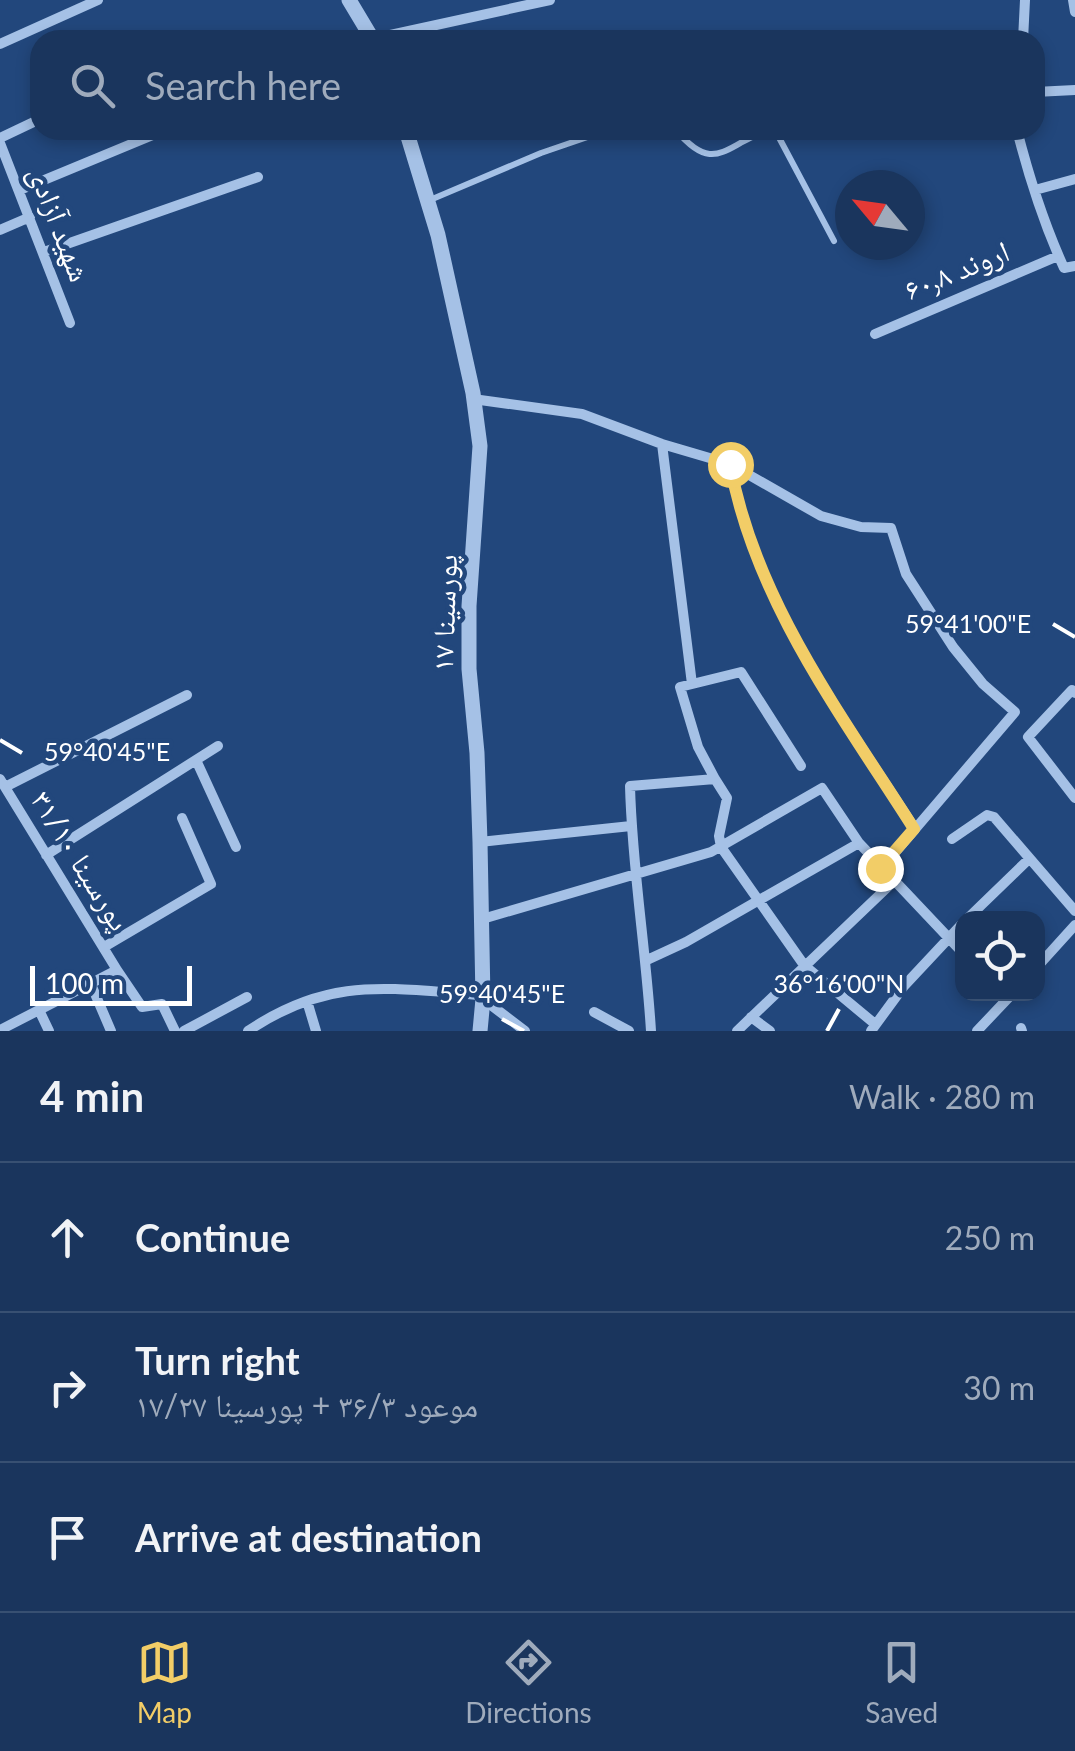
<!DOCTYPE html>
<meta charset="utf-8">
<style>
:root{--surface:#1a355d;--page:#233d63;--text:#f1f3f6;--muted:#9fabbc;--line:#385072;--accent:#f2cd67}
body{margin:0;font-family:Lato,"Noto Naskh Arabic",sans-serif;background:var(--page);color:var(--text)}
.controls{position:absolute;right:30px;bottom:30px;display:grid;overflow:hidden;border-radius:20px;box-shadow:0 5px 15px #0003}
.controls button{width:90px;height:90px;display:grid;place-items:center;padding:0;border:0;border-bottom:2px solid var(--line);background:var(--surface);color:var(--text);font:50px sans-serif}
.compass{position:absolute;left:835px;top:170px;width:90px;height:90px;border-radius:50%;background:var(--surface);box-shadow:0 5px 15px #0003;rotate:299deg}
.scale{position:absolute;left:30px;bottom:25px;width:162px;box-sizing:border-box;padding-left:10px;border:5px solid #fff;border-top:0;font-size:28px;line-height:35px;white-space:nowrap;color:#fff;-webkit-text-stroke:8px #22477c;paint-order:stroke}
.stop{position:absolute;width:30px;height:30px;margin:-22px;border:8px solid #f2cd67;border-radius:50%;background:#fff}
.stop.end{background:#f2cd67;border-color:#fff;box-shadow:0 2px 10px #0008}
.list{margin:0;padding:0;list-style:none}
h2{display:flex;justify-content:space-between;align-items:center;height:130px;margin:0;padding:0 40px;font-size:42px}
h2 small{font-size:32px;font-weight:400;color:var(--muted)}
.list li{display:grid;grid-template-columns:65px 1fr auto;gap:30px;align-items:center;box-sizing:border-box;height:150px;padding:0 40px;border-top:2px solid var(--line)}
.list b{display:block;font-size:38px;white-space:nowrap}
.list p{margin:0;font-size:32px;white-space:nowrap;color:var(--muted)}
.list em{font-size:32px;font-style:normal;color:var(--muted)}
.icon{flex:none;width:55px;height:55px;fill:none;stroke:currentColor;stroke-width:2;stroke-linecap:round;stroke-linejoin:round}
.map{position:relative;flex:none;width:1075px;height:1031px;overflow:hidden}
.search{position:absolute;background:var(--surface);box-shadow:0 5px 15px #0003;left:30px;right:30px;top:30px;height:110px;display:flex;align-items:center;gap:25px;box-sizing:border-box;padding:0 35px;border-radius:30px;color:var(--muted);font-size:38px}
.sheet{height:580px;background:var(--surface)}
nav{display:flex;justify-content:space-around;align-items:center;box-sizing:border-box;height:140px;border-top:2px solid var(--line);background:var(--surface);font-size:28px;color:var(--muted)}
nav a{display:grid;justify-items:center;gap:5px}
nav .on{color:var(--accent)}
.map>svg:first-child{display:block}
</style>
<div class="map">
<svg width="1075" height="1031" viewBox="0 0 1075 1031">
<rect width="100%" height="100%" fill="#22477c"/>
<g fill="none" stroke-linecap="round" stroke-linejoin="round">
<path stroke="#a5c1e6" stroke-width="6" d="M676,130C718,180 727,138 775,130L834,241
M430,200L541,153L608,130"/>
<path stroke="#a5c1e6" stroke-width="10" d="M1073,0L1075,12
M372,39L550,0
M1023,40L1025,0
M0,44L98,0
M1035,92L1075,90
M1017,130C1029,177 1044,224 1064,268L1075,266
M0,138L40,119
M0,143L70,323
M20,190L165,130
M1035,190L1075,179
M0,230L30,217
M44,252L258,177
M875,334L1058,256
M473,399L582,414L662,444L730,464L821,516L861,527L891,528L906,574L953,647L983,684L1015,712L881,869
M662,444L692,684
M730,464C756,602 841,714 915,829
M1075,693L1072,690L1028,737L1075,798
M196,760L236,847
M0,779L117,970
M715,779L727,798L719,836L721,847L804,965L875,1024
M5,787L187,695
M952,839L987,815L994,817L1075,911
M480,842L631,826
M46,855L218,746
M968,918L1029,859
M479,920L711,852L822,788L859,843L962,952
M104,947L211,884L182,818
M647,960L686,942L859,843
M1038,966L1075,925
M90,982L111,1031
M483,999L525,1031
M307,1001L316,1031
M39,1010L49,1031
M594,1012L629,1031
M751,1017L770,1031
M1021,1028L1022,1031
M0,1030L117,970L142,1007L162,1004L175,1031
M184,1031L247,997
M248,1031C331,975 389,989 482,995
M651,1031C646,949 632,868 630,786L715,779L698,747L680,687L741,672L801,766
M737,1031L894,881
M871,1031L904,986L962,924
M977,1031L1012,994"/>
<path stroke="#a5c1e6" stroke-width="15" d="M349,0L373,40
M406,130L438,235L473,393L480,446L469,606V669L477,753L480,842L483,999L480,1031"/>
</g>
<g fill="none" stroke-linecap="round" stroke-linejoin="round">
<path stroke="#f2cd67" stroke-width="12" d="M730,464C755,601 841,714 914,829L880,868"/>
</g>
<path fill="none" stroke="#fff" stroke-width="4" d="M1053,624L1075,637M0,740L22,753M502,1019L524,1031M827,1031L839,1009"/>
<g text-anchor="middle" stroke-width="9" stroke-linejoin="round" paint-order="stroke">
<g font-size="30" fill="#fff" stroke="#22477c">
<text transform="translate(59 224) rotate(69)" y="10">شهید آزادی</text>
<text transform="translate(957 271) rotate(-22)" y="10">اروند ۶۰٫۸</text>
<text transform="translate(445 613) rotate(-88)" y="10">پورسینا ۱۷</text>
<text transform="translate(80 861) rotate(58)" y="10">پورسینا ۳۱/۱۰</text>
</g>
</g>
<g font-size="25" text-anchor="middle" fill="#fff" stroke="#22477c" stroke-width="9" stroke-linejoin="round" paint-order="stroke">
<text x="968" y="633">59°41'00"E</text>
<text x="107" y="761">59°40'45"E</text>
<text x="839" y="993">36°16'00"N</text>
<text x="502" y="1003">59°40'45"E</text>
</g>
</svg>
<div class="controls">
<button><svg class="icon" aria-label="locate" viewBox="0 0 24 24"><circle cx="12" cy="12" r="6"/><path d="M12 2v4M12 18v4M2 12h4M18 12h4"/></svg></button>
</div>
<svg class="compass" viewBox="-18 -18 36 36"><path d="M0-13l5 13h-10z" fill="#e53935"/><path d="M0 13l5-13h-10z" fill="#9fabbc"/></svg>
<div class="scale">100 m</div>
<div class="stop" style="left:730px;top:464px"></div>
<div class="stop end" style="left:880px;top:868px"></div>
<div class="search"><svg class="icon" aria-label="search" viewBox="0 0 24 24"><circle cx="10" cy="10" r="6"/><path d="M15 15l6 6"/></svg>Search here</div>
</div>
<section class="sheet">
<h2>4 min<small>Walk · 280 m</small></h2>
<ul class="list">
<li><svg class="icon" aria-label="ahead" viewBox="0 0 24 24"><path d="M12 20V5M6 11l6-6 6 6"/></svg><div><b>Continue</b></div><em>250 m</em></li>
<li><svg class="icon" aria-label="right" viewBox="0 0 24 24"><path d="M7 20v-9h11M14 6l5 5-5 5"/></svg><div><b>Turn right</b><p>موعود ۳۶/۳ + پورسینا ۱۷/۲۷</p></div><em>30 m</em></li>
<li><svg class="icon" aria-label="arrive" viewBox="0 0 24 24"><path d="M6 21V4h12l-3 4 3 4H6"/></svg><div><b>Arrive at destination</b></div></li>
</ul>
</section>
<nav>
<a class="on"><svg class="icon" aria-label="map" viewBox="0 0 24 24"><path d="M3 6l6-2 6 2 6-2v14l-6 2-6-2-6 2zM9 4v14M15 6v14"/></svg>Map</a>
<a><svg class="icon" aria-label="directions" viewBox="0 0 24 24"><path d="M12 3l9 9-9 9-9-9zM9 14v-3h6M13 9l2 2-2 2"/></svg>Directions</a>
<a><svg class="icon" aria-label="saved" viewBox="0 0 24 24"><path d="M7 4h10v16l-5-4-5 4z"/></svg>Saved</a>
</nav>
